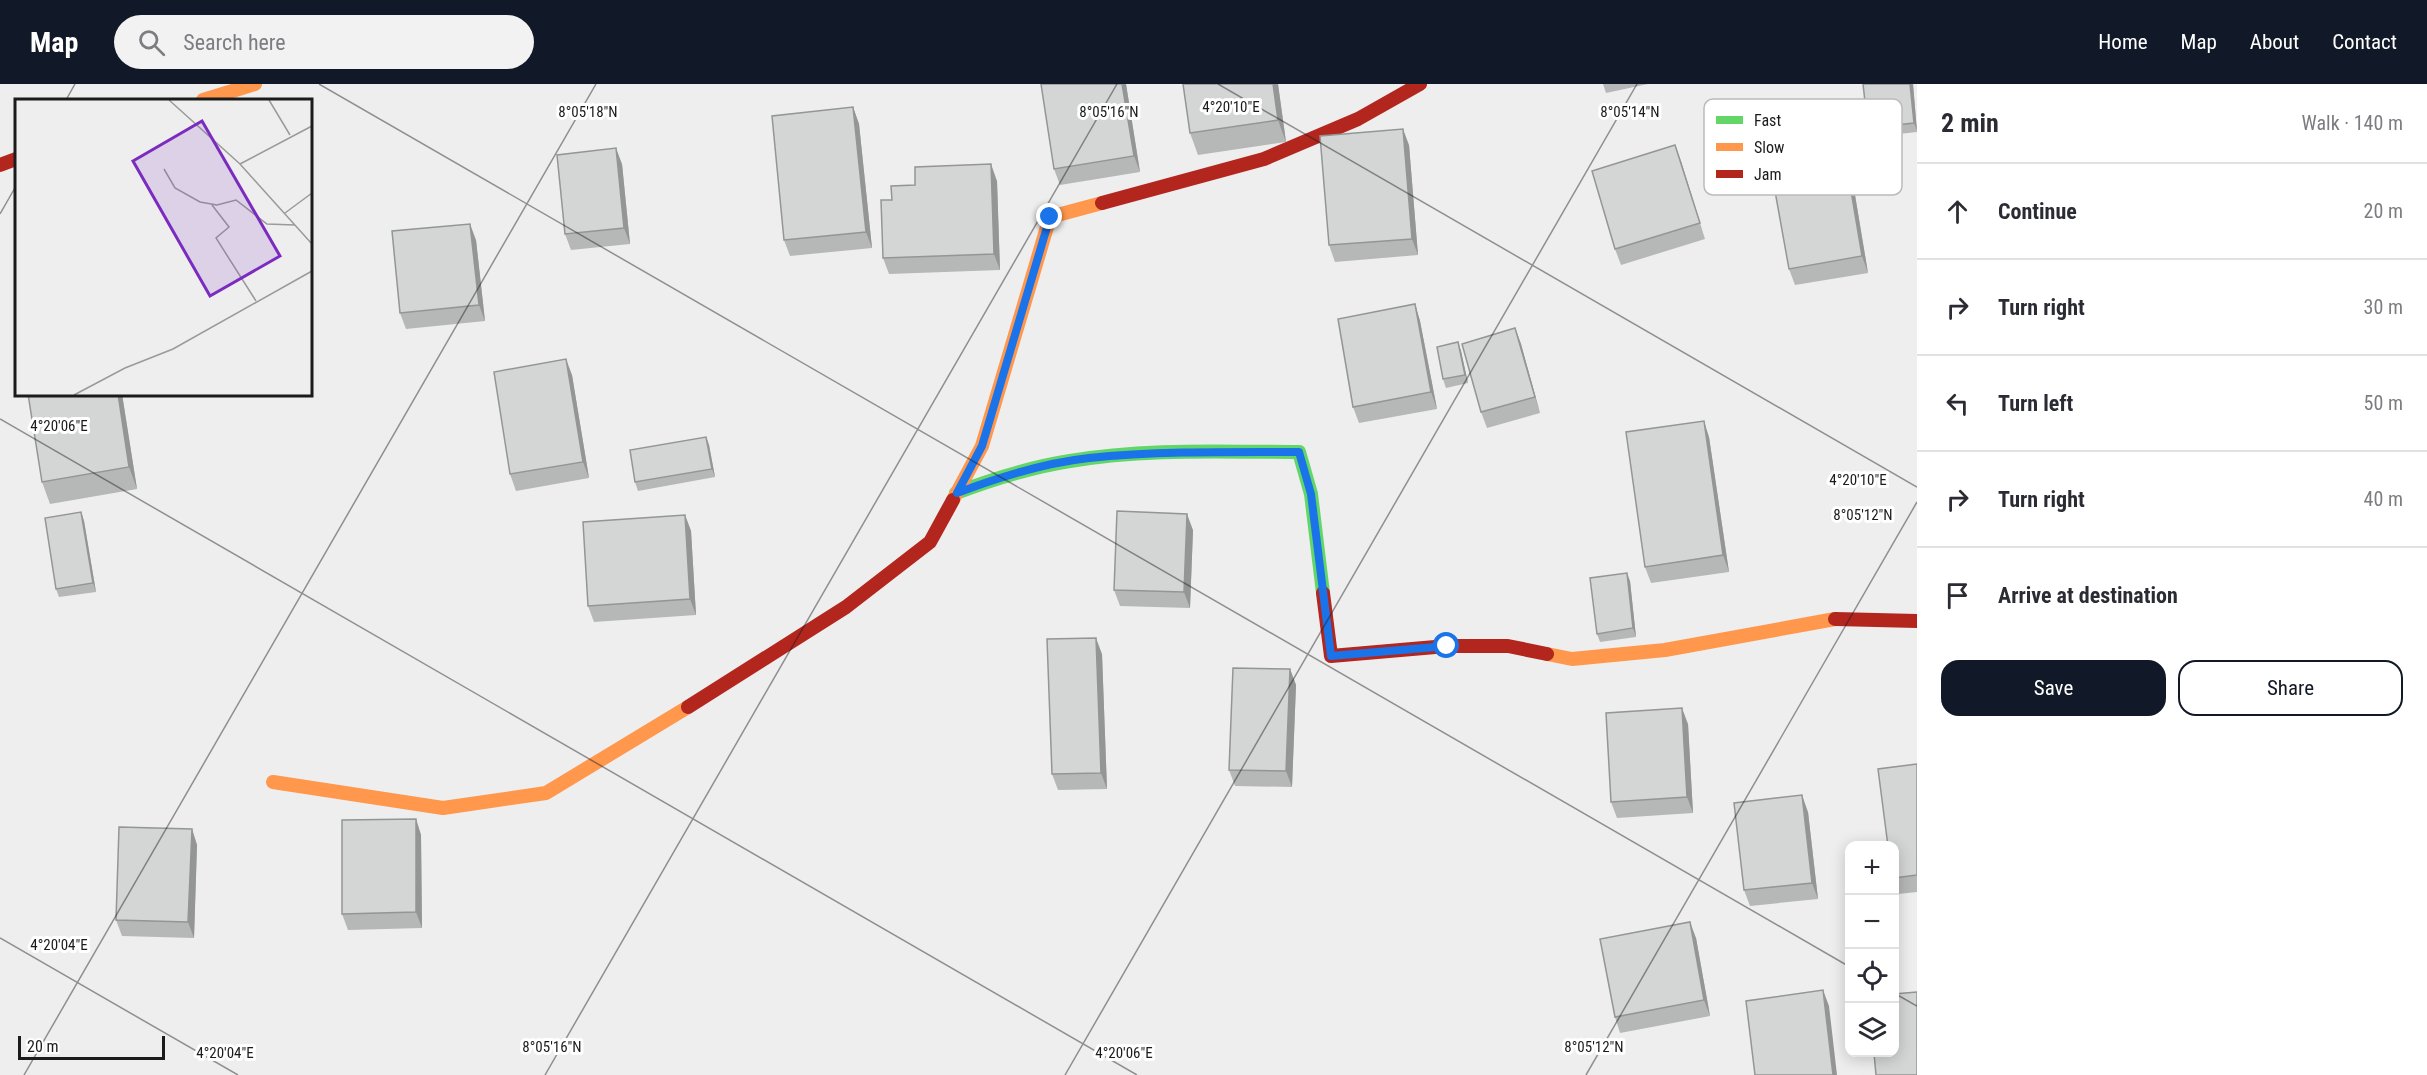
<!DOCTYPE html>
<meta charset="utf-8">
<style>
:root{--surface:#fff;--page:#f2f2f3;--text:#2b2b33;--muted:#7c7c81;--line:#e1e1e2;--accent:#111827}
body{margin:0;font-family:"Roboto Condensed",sans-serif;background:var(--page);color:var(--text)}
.controls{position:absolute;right:18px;bottom:18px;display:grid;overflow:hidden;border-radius:12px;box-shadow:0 3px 15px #0003}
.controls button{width:54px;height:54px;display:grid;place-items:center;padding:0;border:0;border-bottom:2px solid var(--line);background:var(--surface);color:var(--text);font:30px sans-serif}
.scale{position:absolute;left:18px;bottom:15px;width:147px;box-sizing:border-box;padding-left:6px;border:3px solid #1b1b1c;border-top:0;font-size:16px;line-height:21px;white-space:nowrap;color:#1b1b1c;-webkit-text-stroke:4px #fff;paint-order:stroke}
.stop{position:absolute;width:18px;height:18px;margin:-14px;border:4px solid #1a73e8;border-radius:50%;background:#fff}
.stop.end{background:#1a73e8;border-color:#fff;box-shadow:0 2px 6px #0008}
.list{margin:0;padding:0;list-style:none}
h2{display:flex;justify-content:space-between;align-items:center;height:78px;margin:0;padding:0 24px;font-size:26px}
h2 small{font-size:20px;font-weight:400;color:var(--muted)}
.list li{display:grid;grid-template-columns:39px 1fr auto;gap:18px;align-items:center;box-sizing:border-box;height:96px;padding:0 24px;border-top:2px solid var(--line)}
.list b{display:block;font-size:22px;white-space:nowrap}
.list em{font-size:20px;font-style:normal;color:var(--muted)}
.actions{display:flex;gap:12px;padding:18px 24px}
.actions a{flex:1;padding:14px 0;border:2px solid var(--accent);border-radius:18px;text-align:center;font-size:21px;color:var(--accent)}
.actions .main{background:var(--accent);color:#fff}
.icon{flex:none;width:33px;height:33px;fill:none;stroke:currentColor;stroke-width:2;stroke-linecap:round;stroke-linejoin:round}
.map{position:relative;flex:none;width:1917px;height:991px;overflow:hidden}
header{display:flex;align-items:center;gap:36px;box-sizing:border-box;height:84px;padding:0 30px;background:var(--accent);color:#fff}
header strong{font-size:28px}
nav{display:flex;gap:33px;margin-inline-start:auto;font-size:21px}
.search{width:420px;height:54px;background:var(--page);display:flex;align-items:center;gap:15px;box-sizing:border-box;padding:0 21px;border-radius:33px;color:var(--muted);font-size:22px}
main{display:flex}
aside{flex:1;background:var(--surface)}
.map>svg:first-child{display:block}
</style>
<header>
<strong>Map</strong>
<div class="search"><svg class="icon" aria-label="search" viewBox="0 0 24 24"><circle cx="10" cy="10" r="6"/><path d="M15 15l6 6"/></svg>Search here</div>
<nav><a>Home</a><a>Map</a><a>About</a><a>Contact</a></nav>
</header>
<main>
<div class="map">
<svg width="1917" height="991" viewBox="0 0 1917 991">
<rect width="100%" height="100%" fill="#eeeeef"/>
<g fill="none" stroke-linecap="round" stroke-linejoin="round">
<path stroke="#63d668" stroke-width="14" d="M956,409C993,395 1031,383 1070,377C1145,364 1223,368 1299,368L1311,410L1323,509"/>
<path stroke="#ff974d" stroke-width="14" d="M203,16L255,0
M953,416L982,362L1050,133L1102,119
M1547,570L1572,575L1665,566L1835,535
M273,698L443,724L546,709L688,623"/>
<path stroke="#b3261e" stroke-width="14" d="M0,81L16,75
M1102,119L1264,75L1358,35L1420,0
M1323,509L1331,572L1447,562H1508L1547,570
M1835,535L1917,537
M688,623L846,523L930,458L953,416"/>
</g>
<path fill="#b6b7b7" d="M1041,0H1126L1140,88L1060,101L1054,85Z
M1183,0H1278L1286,58L1198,71L1190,49Z
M1603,0H1648L1606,9Z
M1863,0H1913L1917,48L1871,53L1868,44Z
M853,23L859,40L872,164L790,172L784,156Z
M1409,61L1418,171L1335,178L1329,161Z
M1675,61L1705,155L1621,181L1615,165Z
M622,80L630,160L571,166L565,150Z
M997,97L1000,186L889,190L883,174L892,116L915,101Z
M1853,99L1868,189L1795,201L1789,185Z
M476,156L485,237L406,245L400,229Z
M1415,220L1420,237L1437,325L1359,339L1353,323Z
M1515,244L1521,260L1540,329L1487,344L1481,328Z
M1458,258L1461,267L1468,299L1446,304L1443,295Z
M572,291L589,394L516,407L510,390Z
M122,310L137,405L50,420L42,398Z
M706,353L709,361L715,393L638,407L635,398Z
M1709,353L1729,488L1651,499L1645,483Z
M81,428L84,437L96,508L59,513L56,505Z
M685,431L691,447L696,531L594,538L588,522Z
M1193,446L1190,524L1120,522L1114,506Z
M1630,497L1636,553L1600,558L1597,550Z
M1102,570L1107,705L1058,706L1052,690Z
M1290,585L1296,601L1292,703L1235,702L1229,686Z
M1688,640L1693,729L1617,734L1611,718Z
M1917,680V808L1898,810L1894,800V762Z
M1808,728L1818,815L1750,822L1744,806Z
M416,735L421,751L422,844L348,846L342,830Z
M192,745L197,761L194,854L122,852L116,836Z
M1696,854L1710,932L1620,949L1615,933Z"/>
<path fill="#949595" d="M1122,0H1126L1140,88L1134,72Z
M1273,0H1278L1286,58L1278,36Z
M1910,0H1913L1917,47L1914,39Z
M853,23L859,40L872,164L866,148Z
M1403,45L1409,61L1418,171L1412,155Z
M1675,61L1681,77L1705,155L1700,139Z
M616,64L622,80L630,160L624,144Z
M991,80L997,97L1000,186L994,170Z
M1847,83L1853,99L1868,189L1862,172Z
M470,140L476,156L485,237L479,221Z
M1415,220L1420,237L1437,325L1431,308Z
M1515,244L1521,260L1540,329L1535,313Z
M1458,258L1461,267L1468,299L1465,291Z
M566,275L572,291L589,394L583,378Z
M118,310H122L137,405L129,383Z
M1704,337L1709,353L1729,488L1723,471Z
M706,353L709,361L715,393L712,385Z
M81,428L84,437L96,508L93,499Z
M1187,430L1193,446L1190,524L1184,508Z
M685,431L691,447L696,531L690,515Z
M1627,489L1630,497L1636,553L1633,544Z
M1096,554L1102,570L1107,705L1101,689Z
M1290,585L1296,601L1292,703L1286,687Z
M1682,624L1688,640L1693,729L1687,713Z
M1802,711L1808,728L1818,815L1812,799Z
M416,735L421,751L422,844L416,828Z
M192,745L197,761L194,854L188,838Z
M1690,838L1696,854L1710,932L1704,916Z
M1823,906L1829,922L1837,991H1833Z"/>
<path fill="#d4d5d5" stroke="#949595" stroke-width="1.5" d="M1041,0H1122L1134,72L1054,85Z
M1183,0H1273L1278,36L1190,49Z
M1863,0H1910L1914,39L1868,44Z
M853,23L866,148L784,156L772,32Z
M1403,45L1412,155L1329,161L1320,52Z
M1675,61L1700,139L1615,165L1592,87Z
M616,64L624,144L565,150L557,71Z
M991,80L994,170L883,174L881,116H892L891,102L915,101V83Z
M1847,83L1862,172L1789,185L1773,96Z
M470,140L479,221L400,229L392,147Z
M1415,220L1431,308L1353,323L1338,235Z
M1515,244L1535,313L1481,328L1462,260Z
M1458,258L1465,291L1443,295L1437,263Z
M566,275L583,378L510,390L494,288Z
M28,310H118L129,383L42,398Z
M1704,337L1723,471L1645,483L1626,348Z
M706,353L712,385L635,398L630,366Z
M1117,427L1187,430L1184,508L1114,506Z
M81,428L93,499L56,505L45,434Z
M685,431L690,515L588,522L583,438Z
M1627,489L1633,544L1597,550L1590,494Z
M1096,554L1101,689L1052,690L1047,555Z
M1233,584L1290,585L1286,687L1229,686Z
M1682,624L1687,713L1611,718L1606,629Z
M1917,680V791L1894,794V762H1888L1878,685Z
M1802,711L1812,799L1744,806L1734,719Z
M416,735V828L342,830V736Z
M119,743L192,745L188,838L116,836Z
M1690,838L1704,916L1615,933L1600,855Z
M1823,906L1833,991H1755L1746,917Z
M1917,908V991H1876L1874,969H1894V910Z"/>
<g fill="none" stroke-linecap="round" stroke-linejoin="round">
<path stroke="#1a73e8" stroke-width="8" d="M1050,133L982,362L957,409C999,393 1044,379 1089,374C1157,367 1230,368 1299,368L1311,410L1331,572L1447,562"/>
</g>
<path fill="none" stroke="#1b1b1c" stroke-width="1.5" stroke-opacity="0.45" d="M319,0L1850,883M1218,0L1917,403M66,16L75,0M0,130L16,102M0,335L1137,991M0,854L238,991M1894,909L1917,922M24,991L596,0M545,991L1117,0M1065,991L1637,0M1586,991L1917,418"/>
<g transform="translate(15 15)">
<rect width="297" height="297" fill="#eeeeef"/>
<path fill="none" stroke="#9a9a9b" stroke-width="1.5" d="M154,1L225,65L297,145M254,1L275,36M225,65L297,27M149,70L160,89L185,103L202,106L221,101L252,125L280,126M197,106L214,128L201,139L241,202M270,114L297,94M59,296L110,269L158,250L297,172"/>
<path fill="#7b2cbf" fill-opacity="0.15" stroke="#7b2cbf" stroke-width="3" d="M187,22L265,157L195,197L118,62Z"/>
<rect width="297" height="297" fill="none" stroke="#1b1b1c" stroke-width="3"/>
</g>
<rect x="1704" y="15" width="198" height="96" rx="9" fill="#fff" stroke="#bbb" stroke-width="1.5"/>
<rect x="1716" y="32" width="27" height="8" fill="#63d668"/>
<rect x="1716" y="59" width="27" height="8" fill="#ff974d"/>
<rect x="1716" y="86" width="27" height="8" fill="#b3261e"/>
<g font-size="16" fill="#1b1b1c">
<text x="1754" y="42">Fast</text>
<text x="1754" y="69">Slow</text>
<text x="1754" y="96">Jam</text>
</g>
<g font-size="15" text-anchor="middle" fill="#1b1b1c" stroke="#fff" stroke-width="6" stroke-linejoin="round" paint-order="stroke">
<text x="1231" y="28">4°20'10"E</text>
<text x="588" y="33">8°05'18"N</text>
<text x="1109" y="33">8°05'16"N</text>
<text x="1630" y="33">8°05'14"N</text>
<text x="59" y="347">4°20'06"E</text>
<text x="1858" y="401">4°20'10"E</text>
<text x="1863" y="436">8°05'12"N</text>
<text x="59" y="866">4°20'04"E</text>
<text x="552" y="968">8°05'16"N</text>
<text x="1594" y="968">8°05'12"N</text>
<text x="225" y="974">4°20'04"E</text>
<text x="1124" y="974">4°20'06"E</text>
</g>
</svg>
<div class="controls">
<button>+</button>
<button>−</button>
<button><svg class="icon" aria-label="locate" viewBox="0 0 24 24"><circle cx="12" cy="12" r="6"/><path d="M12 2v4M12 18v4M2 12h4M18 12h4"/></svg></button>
<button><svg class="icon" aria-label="layers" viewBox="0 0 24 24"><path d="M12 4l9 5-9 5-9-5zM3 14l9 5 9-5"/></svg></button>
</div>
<div class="scale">20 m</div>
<div class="stop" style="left:1447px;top:562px"></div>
<div class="stop end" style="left:1050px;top:133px"></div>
</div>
<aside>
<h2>2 min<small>Walk · 140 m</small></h2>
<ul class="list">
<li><svg class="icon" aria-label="ahead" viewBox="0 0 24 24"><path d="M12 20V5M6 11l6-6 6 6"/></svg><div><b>Continue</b></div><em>20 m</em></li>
<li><svg class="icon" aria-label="right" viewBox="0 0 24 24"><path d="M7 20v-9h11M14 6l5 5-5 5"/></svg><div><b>Turn right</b></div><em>30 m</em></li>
<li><svg class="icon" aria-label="left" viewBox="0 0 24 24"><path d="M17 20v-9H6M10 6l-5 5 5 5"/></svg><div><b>Turn left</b></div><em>50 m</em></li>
<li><svg class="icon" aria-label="right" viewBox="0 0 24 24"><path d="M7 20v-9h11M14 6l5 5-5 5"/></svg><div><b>Turn right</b></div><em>40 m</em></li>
<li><svg class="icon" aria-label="arrive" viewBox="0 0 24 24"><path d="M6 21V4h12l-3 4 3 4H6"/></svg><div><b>Arrive at destination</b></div></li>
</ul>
<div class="actions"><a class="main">Save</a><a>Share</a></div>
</aside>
</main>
